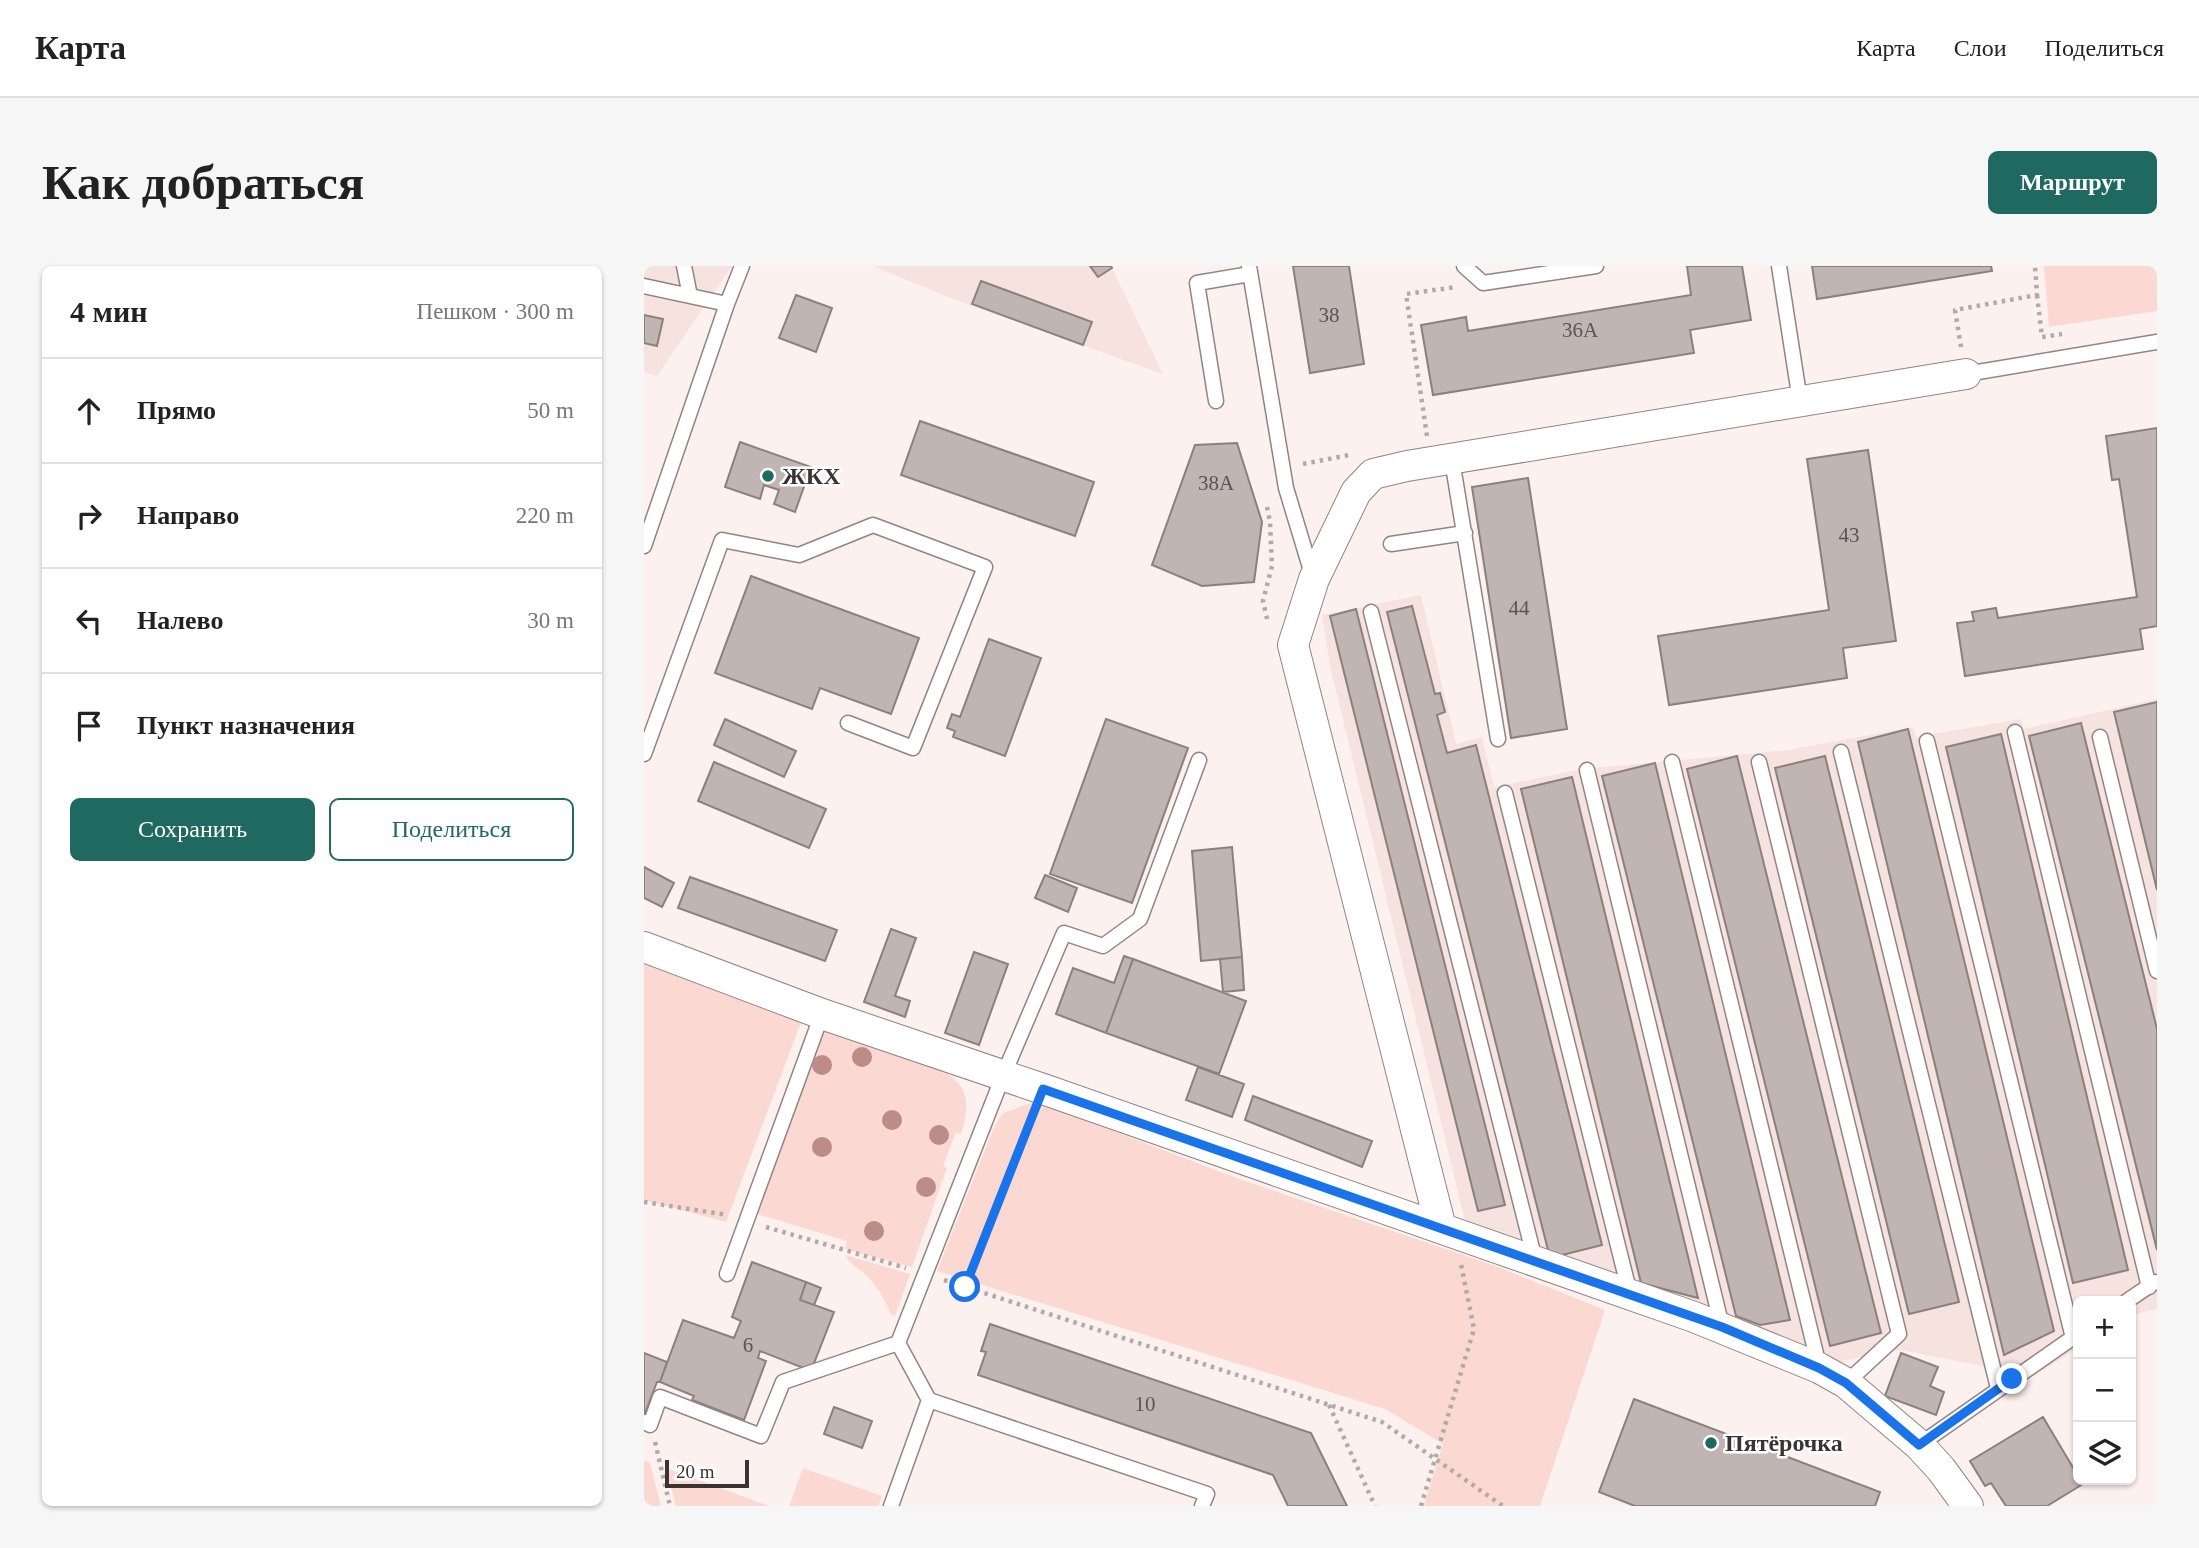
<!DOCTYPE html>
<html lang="ru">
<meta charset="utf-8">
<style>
:root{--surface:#fff;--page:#f6f6f6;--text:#222;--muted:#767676;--line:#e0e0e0;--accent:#1f6961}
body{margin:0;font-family:Georgia,serif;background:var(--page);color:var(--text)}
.controls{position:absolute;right:21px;bottom:21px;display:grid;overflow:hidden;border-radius:10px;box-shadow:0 2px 5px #0004}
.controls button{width:63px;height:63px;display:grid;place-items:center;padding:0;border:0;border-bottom:2px solid var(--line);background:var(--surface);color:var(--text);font:35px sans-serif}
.scale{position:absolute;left:21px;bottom:18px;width:84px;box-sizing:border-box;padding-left:7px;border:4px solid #393433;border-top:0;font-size:19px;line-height:24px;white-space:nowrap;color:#393433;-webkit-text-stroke:5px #fff;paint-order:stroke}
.stop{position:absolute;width:21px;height:21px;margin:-16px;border:5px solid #1a73e8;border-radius:50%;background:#fff}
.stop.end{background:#1a73e8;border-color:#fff;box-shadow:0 2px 7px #0008}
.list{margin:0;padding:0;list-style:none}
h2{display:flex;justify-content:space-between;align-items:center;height:91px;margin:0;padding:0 28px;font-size:30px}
h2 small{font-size:23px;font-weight:400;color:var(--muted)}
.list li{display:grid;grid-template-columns:46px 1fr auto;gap:21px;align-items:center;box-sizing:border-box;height:105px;padding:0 28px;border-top:2px solid var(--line)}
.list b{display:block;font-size:26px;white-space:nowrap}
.list em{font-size:23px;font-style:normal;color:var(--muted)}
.actions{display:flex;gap:14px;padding:21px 28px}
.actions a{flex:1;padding:16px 0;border:2px solid var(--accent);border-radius:10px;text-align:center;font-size:24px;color:var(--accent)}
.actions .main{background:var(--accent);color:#fff}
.icon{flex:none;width:38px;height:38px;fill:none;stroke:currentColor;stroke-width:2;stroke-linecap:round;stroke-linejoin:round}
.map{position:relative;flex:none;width:1513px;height:1240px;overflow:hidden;border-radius:10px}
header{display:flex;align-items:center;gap:42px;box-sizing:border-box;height:98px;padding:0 35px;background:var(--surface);border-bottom:2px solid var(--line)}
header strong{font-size:33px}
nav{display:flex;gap:38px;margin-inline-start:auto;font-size:24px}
.intro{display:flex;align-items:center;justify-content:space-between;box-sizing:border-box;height:168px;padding:0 42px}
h1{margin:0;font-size:49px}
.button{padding:18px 32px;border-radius:10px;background:var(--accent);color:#fff;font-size:24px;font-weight:700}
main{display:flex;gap:42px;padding:0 42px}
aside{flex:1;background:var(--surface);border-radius:10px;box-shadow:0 2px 5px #0004}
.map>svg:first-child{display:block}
</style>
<header>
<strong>Карта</strong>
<nav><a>Карта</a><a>Слои</a><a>Поделиться</a></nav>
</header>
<div class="intro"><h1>Как добраться</h1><a class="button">Маршрут</a></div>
<main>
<aside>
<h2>4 мин<small>Пешком · 300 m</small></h2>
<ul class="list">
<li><svg class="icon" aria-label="ahead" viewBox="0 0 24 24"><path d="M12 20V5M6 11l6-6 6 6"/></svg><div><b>Прямо</b></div><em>50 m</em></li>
<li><svg class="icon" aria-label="right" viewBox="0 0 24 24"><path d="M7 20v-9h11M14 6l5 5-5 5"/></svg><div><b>Направо</b></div><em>220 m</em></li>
<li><svg class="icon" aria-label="left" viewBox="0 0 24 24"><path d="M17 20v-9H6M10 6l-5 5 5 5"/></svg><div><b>Налево</b></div><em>30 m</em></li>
<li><svg class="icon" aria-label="arrive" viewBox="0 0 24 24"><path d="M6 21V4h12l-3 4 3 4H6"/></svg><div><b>Пункт назначения</b></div></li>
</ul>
<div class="actions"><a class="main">Сохранить</a><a>Поделиться</a></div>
</aside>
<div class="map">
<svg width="1513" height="1240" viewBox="0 0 1513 1240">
<rect width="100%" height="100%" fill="#fdf1ef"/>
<path fill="#f6e2df" d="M0,0H88L13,110L0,106Z
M229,0H467L519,108L309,33Z
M777,329L812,478L838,471L850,521L939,503L1144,484L1269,461L1272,471L1377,453L1379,463L1513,433V1043L1487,1049V1035H1434V1082L1390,1110L1256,1084L1193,1096L821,955L686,400L678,349Z"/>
<path fill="#fcd8d3" d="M1400,0H1513V45L1405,61Z
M0,695L159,751L82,956L0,934Z
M180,764L225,775L301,806C327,822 325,842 317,868L312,866L299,900L303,902L268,1001L201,983L203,975L113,948Z
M387,837L399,838L595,913L849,999L961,1044L896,1240H780L799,1178L741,1143L293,1005L350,861L359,847Z
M201,989L266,1008L251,1050L247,1049C241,1033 234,1021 222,1009C214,1002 206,998 201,989Z
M0,1194L6,1197L17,1240H0Z
M22,1202L125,1240H32Z
M159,1202L238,1230L234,1240H145Z"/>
<path fill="#c1b5b4" stroke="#8b807e" stroke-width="2" d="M446,0H467L468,2L454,11Z
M649,0H705L720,98L666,107Z
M1043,0H1098L1107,54L1046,64L1050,87L789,129L777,59L822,51L824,65L1047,29Z
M1168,0H1347L1348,5L1173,33Z
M337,15L448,56L439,79L328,38Z
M152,29L188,42L172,86L135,72Z
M0,49L19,53L13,80L0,77Z
M276,155L450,216L431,270L257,209Z
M1513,162V360L1496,363L1499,383L1321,410L1313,357L1330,355L1328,346L1352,342L1354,352L1493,331L1475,213L1468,214L1462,170Z
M96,176L167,201L151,246L130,238L135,224L120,219L116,233L81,221Z
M593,177L618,256L610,316L558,320L508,299L551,179Z
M1224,184L1252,375L1199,382L1203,412L1025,439L1014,370L1185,344L1163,193Z
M884,212L923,463L867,472L828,221Z
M107,310L275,372L247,448L176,422L168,443L71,407Z
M768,340L791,428L796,427L801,446L793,449L803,487L832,479L958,979L906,992L743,346Z
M712,343L861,939L834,945L686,350Z
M345,373L397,392L361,490L309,471L311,465L303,462L308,448L316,451Z
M1513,436V624L1470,446Z
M81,453L152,485L140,511L70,479Z
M462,453L544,482L488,637L406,608Z
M1437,457L1513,763V984L1385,470Z
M1264,463L1410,1065L1360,1089L1214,476Z
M1357,468L1484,1004L1429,1017L1302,481Z
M1093,490L1237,1067L1186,1080L1043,503Z
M1181,490L1315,1036L1265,1048L1131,502Z
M70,496L182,543L165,582L54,535Z
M1011,497L1146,1054L1116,1059L1092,1050L958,510Z
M928,511L1054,1032L997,1017L877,523Z
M588,581L598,691L557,695L548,585Z
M0,601L30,617L18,641L0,632Z
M401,609L433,622L424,646L391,632Z
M46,611L193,664L181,695L34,642Z
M247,663L272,672L251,730L266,735L261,751L220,736Z
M330,686L364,698L335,779L301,767Z
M480,690L489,693L462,767L412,748L429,702L470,717Z
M598,691L600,724L579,726L576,693Z
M489,693L602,735L575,808L462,767Z
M554,801L600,818L588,851L542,834Z
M609,830L728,875L718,901L601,854Z
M108,996L162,1016L156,1034L190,1046L167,1105L116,1085L114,1092L122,1095L100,1154L48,1134L50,1130L16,1116L39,1054L90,1072L97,1055L88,1051Z
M162,1016L177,1022L170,1039L156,1034Z
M346,1058L667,1167L703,1240H644L629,1209L334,1109L342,1086L337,1085Z
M0,1087L23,1096L16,1116H13L0,1150Z
M1257,1087L1294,1101L1286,1120L1300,1126L1292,1149L1241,1130Z
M990,1133L1236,1226L1231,1240H991L955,1226Z
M190,1141L228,1155L218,1182L180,1168Z
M1399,1151L1434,1210V1214L1439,1218L1403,1240H1362L1347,1217L1341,1220L1326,1195Z"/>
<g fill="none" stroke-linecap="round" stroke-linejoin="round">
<g stroke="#908584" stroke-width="17">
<path id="lane" d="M40,0L46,30
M605,0L642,222L668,308
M820,0L839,17L952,0
M1135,0L1156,135
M0,20L83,38L98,0
M1322,108L1513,76
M572,135L553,17L606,8
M808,194L854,473
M747,278L821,267
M0,280L83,38
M727,346L891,994
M1371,466L1505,1021
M1456,471L1513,705
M1283,475L1429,1072
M1197,486L1354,1122
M0,488L78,274L155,289L229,259L341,301L269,482L204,457
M1028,496L1175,1100
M1115,496L1255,1068L1202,1117
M943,504L1078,1061
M861,527L986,1028
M83,1008L178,748
M1483,1035L1511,1016
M285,1134L563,1228L558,1240
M0,1156L6,1159L16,1131L117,1170L139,1116L254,1077
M1275,1179L1434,1068
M247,1240L285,1134L254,1077L359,810L420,667L459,680L496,653L555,494"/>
</g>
<g stroke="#908584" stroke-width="32">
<path id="street" d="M0,681L178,748L399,823L1050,1051L1175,1102L1202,1117L1275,1179L1297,1203L1324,1240
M797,962L649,379L670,313L712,226L729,208L763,200L1322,108"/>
</g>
<path stroke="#b3aaa8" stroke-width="4.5" stroke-dasharray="3.5 5" stroke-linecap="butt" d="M1393,29L1398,71L1418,68
M1317,81L1311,44L1393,29L1391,0
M783,170L762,28L812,21
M659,198L705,189
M623,241L626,256L628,300L619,335L624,357
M0,936L84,949
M122,961L262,1002
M300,1014L738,1156L859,1240
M321,1021L389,849
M685,1139L731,1240
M11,1176L26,1240
M777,1240L830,1063L817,998"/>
<use href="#lane" stroke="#fff" stroke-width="14"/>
<use href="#street" stroke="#fff" stroke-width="30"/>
</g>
<g fill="#bc8c88">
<circle cx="218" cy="791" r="10"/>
<circle cx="178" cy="799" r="10"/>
<circle cx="248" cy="854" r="10"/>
<circle cx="295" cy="869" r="10"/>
<circle cx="178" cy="881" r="10"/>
<circle cx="282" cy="921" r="10"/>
<circle cx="230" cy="965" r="10"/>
</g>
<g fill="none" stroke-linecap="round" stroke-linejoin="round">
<path stroke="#1a73e8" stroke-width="9" d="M321,1021L399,823L1078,1061L1175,1102L1202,1117L1275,1179L1368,1113"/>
</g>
<g fill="#1f6961" stroke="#fff" stroke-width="2.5">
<circle cx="124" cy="210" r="7"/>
<circle cx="1067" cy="1177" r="7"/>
</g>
<g text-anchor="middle" stroke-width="5" stroke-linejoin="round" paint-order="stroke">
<g font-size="21" fill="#5b5453">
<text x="685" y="56">38</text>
<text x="936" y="71">36А</text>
<text x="572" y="224">38А</text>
<text x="1205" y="276">43</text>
<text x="875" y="349">44</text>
<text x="104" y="1086">6</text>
<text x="501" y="1145">10</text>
</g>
<g font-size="24" font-weight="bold" fill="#393433" stroke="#fff" text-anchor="start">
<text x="138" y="218">ЖКХ</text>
<text x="1081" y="1185">Пятёрочка</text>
</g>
</g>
</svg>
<div class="controls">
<button>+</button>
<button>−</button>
<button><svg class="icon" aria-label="layers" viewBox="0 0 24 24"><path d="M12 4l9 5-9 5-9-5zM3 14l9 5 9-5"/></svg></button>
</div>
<div class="scale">20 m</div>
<div class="stop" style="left:321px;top:1021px"></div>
<div class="stop end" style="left:1368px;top:1113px"></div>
</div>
</main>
